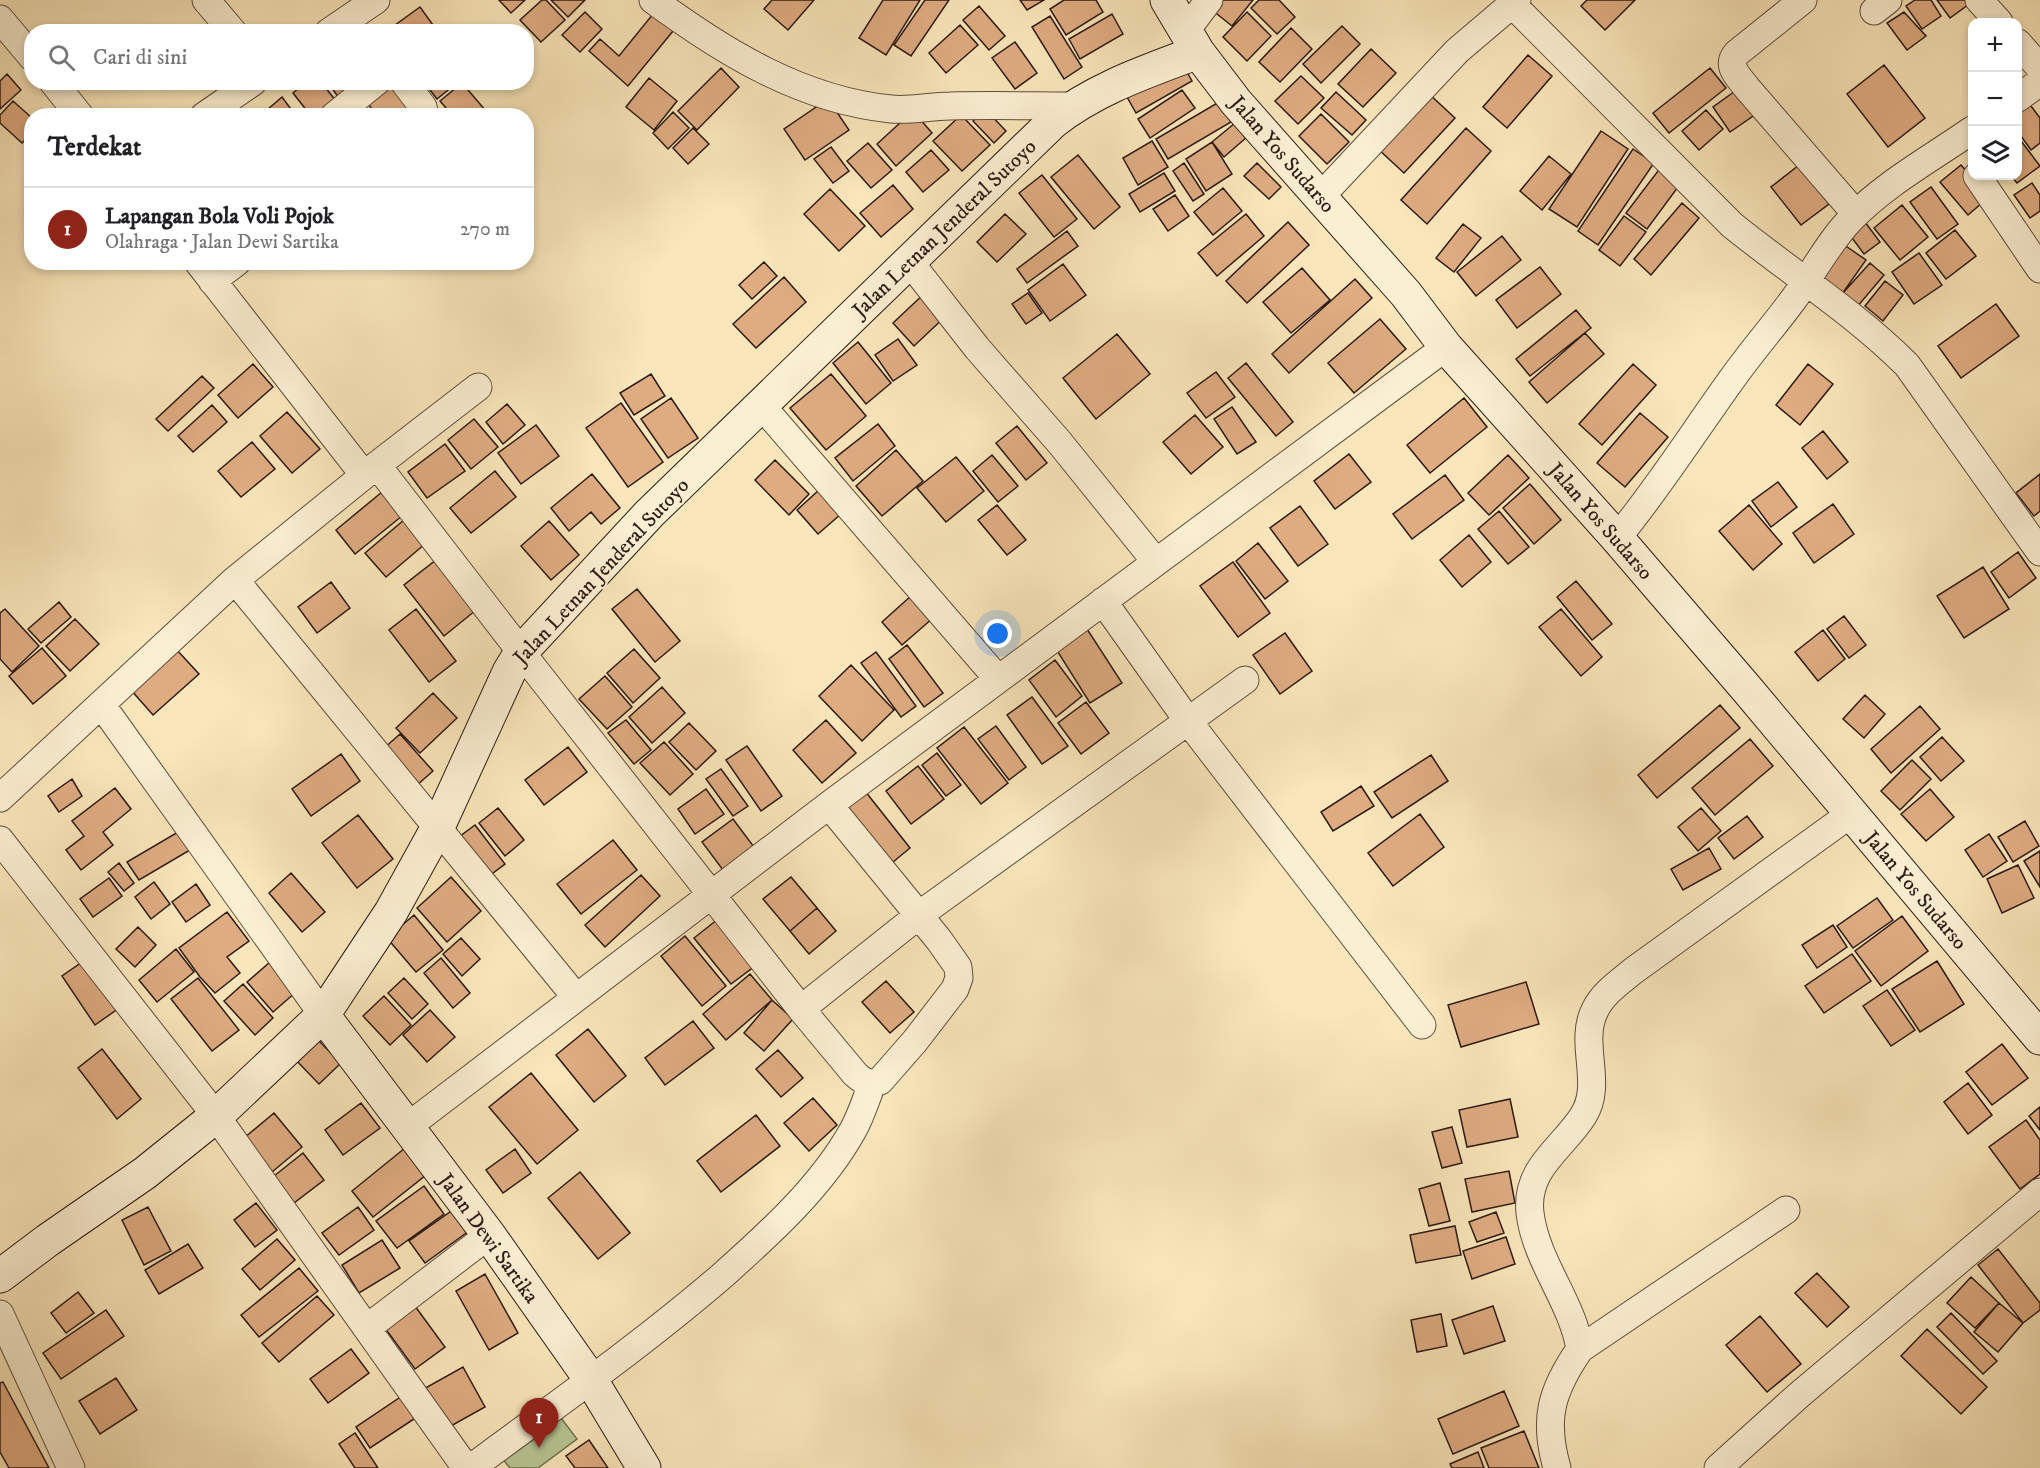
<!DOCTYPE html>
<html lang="id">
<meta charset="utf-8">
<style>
:root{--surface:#fff;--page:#f6f6f6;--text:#202124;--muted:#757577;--line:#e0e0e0;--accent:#8f2418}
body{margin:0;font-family:"IM FELL DW Pica",serif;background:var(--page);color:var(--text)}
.controls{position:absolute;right:18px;top:18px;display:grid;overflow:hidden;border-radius:12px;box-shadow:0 3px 9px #0003}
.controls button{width:54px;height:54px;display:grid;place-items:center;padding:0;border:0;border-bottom:2px solid var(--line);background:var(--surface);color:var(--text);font:30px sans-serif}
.you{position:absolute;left:998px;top:634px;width:21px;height:21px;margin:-15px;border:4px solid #fff;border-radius:50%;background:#1a73e8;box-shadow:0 0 0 9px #1a73e833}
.badge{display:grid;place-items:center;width:39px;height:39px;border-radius:50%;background:var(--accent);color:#fff;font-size:20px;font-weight:700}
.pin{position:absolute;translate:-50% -50px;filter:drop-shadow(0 2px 3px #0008)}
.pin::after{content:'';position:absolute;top:32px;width:21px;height:18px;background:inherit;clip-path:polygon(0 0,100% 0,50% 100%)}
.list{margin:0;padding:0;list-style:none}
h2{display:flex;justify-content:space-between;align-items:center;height:78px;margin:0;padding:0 24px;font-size:26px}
h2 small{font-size:20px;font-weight:400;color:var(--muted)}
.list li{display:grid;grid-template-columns:39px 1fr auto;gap:18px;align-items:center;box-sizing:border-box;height:84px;padding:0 24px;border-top:2px solid var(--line)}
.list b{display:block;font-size:22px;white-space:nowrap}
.list p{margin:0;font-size:20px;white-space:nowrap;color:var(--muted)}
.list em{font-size:20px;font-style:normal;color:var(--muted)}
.icon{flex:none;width:33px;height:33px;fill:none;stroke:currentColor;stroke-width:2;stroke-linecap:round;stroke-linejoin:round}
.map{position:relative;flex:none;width:2040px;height:1468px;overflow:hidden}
.search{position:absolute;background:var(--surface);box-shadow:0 3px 9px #0003;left:24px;top:24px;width:510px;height:66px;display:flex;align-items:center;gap:15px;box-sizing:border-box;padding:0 21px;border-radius:24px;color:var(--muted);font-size:22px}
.panel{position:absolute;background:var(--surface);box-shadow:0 3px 9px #0003;left:24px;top:108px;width:510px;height:162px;border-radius:24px}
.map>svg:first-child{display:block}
</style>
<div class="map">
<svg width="2040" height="1468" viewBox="0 0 2040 1468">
<rect width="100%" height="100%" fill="#f9e6ba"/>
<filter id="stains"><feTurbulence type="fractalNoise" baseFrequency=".00333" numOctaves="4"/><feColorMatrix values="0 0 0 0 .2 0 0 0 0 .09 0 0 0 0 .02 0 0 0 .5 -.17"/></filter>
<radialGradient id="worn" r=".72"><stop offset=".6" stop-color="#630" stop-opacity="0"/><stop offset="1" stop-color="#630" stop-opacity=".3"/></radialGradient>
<path fill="#b8c694" stroke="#727054" stroke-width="1.5" d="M558,1414L577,1439L538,1468H510L501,1457Z"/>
<path fill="#dfac82" stroke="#2c1a14" stroke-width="1.5" d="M499,0H525L511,13Z
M542,0H546L565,20L541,42L520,20Z
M551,0H585L568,17Z
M772,0H814L788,30L764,9Z
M883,0H920L886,55L859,38Z
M925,0H949L911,56L894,45Z
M1020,0H1044L1027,10Z
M1064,0H1096L1103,12L1066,35L1050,9Z
M1221,0H1253L1232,26L1212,10Z
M1259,0H1279L1295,17L1277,34L1251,8Z
M1587,0H1635L1605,30L1581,6Z
M1915,0H1931L1941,16L1922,29L1906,6Z
M1937,0H1971L1972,2L1950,18Z
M979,6L1005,36L989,50L963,20Z
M420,7L438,32H393L391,28Z
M585,12L602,29L580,52L562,35Z
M1247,12L1271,36L1247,61L1223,37Z
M1904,12L1926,36L1907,50L1887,23Z
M653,14L673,31L628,86L589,51L600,39L619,56Z
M1112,14L1123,34L1080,59L1069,39Z
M1050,16L1082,67L1064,79L1032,27Z
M960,25L978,45L946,73L929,53Z
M1342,26L1360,44L1321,83L1303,64Z
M1291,28L1312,49L1280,82L1259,62Z
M1015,42L1037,73L1015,89L992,58Z
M1371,49L1396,73L1363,107L1338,84Z
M1528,55L1552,76L1507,128L1483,107Z
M1183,65L1192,81L1136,113L1127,97Z
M1884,65L1925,118L1888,147L1847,94Z
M721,68L739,87L697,130L678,111Z
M1710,68L1726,88L1669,133L1653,113Z
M7,74L21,90L0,109V81Z
M1301,76L1324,98L1298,124L1275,101Z
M649,78L677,101L654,130L626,107Z
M306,82H321L336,101L317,116H311L293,93Z
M328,82H364L340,100Z
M424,82H458L437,99Z
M397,83L415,108L405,116H377L368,104Z
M462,83L486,111L480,116H453L440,101Z
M1738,89L1756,114L1730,132L1713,107Z
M1182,90L1195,108L1150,138L1138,119Z
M1336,92L1366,120L1352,135L1321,108Z
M1428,93L1455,118L1404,173L1377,148Z
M282,97L296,116H260Z
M2025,98L2040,118V143L2031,150L2018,132V103Z
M828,99L849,130L805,160L784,129Z
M13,101L32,118V133L22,143L0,123V115Z
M1219,102L1231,122L1168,159L1156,139Z
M985,109L1006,131L994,143L973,121Z
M1706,110L1723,129L1699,150L1682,131Z
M913,111L932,133L896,166L877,144Z
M673,112L689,128L668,149L653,133Z
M1321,114L1349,142L1327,164L1299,136Z
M961,115L990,145L962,171L933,141Z
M1235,123L1247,137L1224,157L1212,142Z
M693,128L709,144L688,164L673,148Z
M1466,128L1491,151L1427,224L1401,200Z
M1601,131L1628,149L1577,227L1549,209Z
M2018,137L2040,166L2017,183L2011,176H2018Z
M1152,141L1168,167L1138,185L1123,158Z
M1212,142L1232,174L1206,191L1186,159Z
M868,143L892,170L871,188L847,161Z
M831,147L849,171L833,183L814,159Z
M1633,149L1654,163L1598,245L1578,231Z
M931,150L949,170L923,192L906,172Z
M1078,155L1120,207L1094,229L1051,177Z
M1549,156L1571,174L1542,210L1520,191Z
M1184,163L1204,194L1193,201L1173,171Z
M1257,163L1281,187L1269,199L1244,176Z
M1799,165L1829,204L1801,225L1771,187Z
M1961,165L1989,197L1968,215L1940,182Z
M1661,167L1681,183L1647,229L1626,213Z
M1164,173L1175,191L1140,212L1129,194Z
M1042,175L1077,219L1054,237L1019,193Z
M2032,183L2040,195V211L2030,218L2014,195Z
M893,185L913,209L881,237L860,213Z
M1931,187L1958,224L1937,239L1910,202Z
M1223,188L1242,211L1213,235L1194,212Z
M830,189L865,226L839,251L804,214Z
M1175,195L1189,216L1168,231L1153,209Z
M1682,203L1699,218L1651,275L1634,259Z
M1902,205L1928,237L1900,260L1874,228Z
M1005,214L1026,234L997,262L977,242Z
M1246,214L1264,236L1217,276L1198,253Z
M1624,216L1646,232L1620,266L1599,250Z
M1288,222L1309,245L1247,303L1226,281Z
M1865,222L1880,242L1864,254L1849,234Z
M1463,224L1481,238L1454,272L1436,258Z
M1955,230L1976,256L1946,279L1926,253Z
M1067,231L1078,246L1027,283L1017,269Z
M1502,236L1521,260L1476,296L1457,272Z
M1840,242L1866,260L1842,294L1816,276Z
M1919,253L1942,285L1914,304L1892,272Z
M764,262L777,276L752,299L739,285Z
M1870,263L1884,275L1857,307L1842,294Z
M1063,264L1086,295L1050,321L1028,290Z
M1540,267L1561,294L1517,328L1496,300Z
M1302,268L1330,300L1291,333L1263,302Z
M784,277L806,302L756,348L733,324Z
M1355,279L1372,298L1289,373L1272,354Z
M1885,281L1903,295L1883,321L1865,306Z
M927,291L948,314L914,346L893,323Z
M1028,293L1042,313L1026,324L1012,304Z
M1996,304L2019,336L1961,378L1938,346Z
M1576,310L1591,328L1530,376L1516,359Z
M1380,319L1406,349L1354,393L1328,363Z
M1585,333L1604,354L1547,403L1529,382Z
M1117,334L1150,374L1096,419L1063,378Z
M898,339L917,365L893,381L875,355Z
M858,342L891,383L866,404L833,363Z
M1246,363L1293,422L1276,436L1228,378Z
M253,364L273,387L238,418L218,395Z
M1633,364L1656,385L1602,445L1579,424Z
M1808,364L1833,384L1800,425L1776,405Z
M1216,372L1235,397L1206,418L1187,393Z
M651,374L665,396L634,415L620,393Z
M831,374L866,416L826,450L790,408Z
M202,376L214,388L168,431L156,419Z
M671,398L698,438L668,458L641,419Z
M1464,398L1487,427L1430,473L1407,445Z
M621,403L663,462L628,487L586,428Z
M507,404L525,425L503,444L486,422Z
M212,405L227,422L193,452L178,436Z
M1232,407L1256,442L1237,454L1214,419Z
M287,412L320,449L292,473L260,436Z
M1640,413L1668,437L1625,487L1597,463Z
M1195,415L1223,447L1191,474L1163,442Z
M474,419L498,447L471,469L448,440Z
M878,424L895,446L853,481L835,458Z
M536,425L559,456L521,484L498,453Z
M1017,426L1047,463L1026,480L996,443Z
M1823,431L1848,462L1827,479L1802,448Z
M252,442L275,469L241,497L218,471Z
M445,444L465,471L427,498L408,472Z
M896,450L923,481L882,516L856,486Z
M1349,454L1371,482L1335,509L1314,481Z
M992,455L1018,486L998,502L973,471Z
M1508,455L1529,478L1489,515L1468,493Z
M956,457L984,491L946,522L917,488Z
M775,460L809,494L789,515L755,480Z
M495,471L516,497L471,533L450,508Z
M592,474L620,508L601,524L591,512L569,531L551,508Z
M2040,474V511L2034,516L2016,493Z
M1445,475L1464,500L1412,539L1393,514Z
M1778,482L1797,507L1771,527L1752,501Z
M1530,484L1561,520L1534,544L1503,508Z
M819,490L841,514L818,534L797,510Z
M382,492L402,516L355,554L336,530Z
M1833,504L1854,534L1814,563L1793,533Z
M997,505L1026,540L1007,555L978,520Z
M1749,505L1782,544L1753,570L1719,531Z
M1300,506L1328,544L1298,566L1270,528Z
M1499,511L1529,547L1508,564L1478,529Z
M411,514L432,538L386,577L365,553Z
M549,521L579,555L551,580L521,546Z
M1469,535L1491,562L1462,587L1440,560Z
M1258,543L1288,581L1265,599L1236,561Z
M2018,552L2036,578L2009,598L1991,572Z
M441,556L481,606L444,636L404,585Z
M1233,562L1270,613L1238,637L1200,586Z
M1983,567L2009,609L1964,638L1937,596Z
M1576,581L1612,624L1592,640L1557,597Z
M331,582L350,608L317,633L298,607Z
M637,589L680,641L655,662L612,609Z
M912,595L933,618L902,645L882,622Z
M59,602L71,617L41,643L28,629Z
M5,609L39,646L12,672L0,659V613Z
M416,609L456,661L429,682L389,630Z
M1561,609L1602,657L1581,676L1539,627Z
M1844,616L1866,645L1849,658L1827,629Z
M75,619L99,644L70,671L46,646Z
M1087,629L1122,683L1090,703L1056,649Z
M1823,630L1845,659L1818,681L1795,652Z
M1285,633L1312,671L1280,694L1253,655Z
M907,645L943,693L924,707L889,659Z
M42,648L66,676L33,704L9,676Z
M176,649L199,674L153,715L131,690Z
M634,649L660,678L633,703L607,673Z
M876,652L916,706L901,717L861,663Z
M1055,660L1082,696L1056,717L1029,680Z
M851,665L894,710L862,741L819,696Z
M605,676L632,707L607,729L579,699Z
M662,687L685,713L652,743L629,717Z
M433,693L457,718L420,753L396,728Z
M1865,695L1885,714L1864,738L1843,719Z
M1032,697L1068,746L1042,764L1007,715Z
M1086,702L1109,733L1081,754L1058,723Z
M1720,705L1740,728L1657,798L1638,775Z
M1920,706L1940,729L1891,773L1871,749Z
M626,720L651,750L634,764L608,733Z
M826,720L856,753L822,783L793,750Z
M689,723L716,751L696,770L669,742Z
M996,726L1026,767L1009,780L978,739Z
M964,727L1008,783L981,804L937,748Z
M400,734L433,771L416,786L383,749Z
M1942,737L1964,761L1941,781L1920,757Z
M1750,739L1773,766L1715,815L1692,788Z
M664,742L693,774L670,795L640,763Z
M747,746L782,796L761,811L726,760Z
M568,747L587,772L544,805L525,780Z
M937,753L961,785L946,796L922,765Z
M341,754L360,781L311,816L292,789Z
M1431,755L1448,781L1392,818L1374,792Z
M1912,760L1931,779L1900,810L1881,791Z
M918,766L944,799L911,824L886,791Z
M721,769L748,806L733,816L706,779Z
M72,779L82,796L59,812L48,796Z
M1361,786L1374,806L1333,831L1321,812Z
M115,788L131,809L103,832L113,845L81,870L66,850L84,836L72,821Z
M706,789L724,814L695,834L678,809Z
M1930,789L1954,817L1926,841L1901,814Z
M865,791L910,848L887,867L842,809Z
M498,808L524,840L505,856L479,823Z
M1701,808L1721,831L1698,851L1678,827Z
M1420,814L1444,847L1393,886L1368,853Z
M358,815L393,859L357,888L322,843Z
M1747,816L1763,837L1734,859L1718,838Z
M733,819L757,851L726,874L702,842Z
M2025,821L2039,846L2013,862L1998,837Z
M475,825L505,864L485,879L455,840Z
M178,832L190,850L139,880L127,862Z
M1989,834L2007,861L1983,877L1965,850Z
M613,840L637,870L581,914L557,884Z
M1709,848L1721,869L1683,890L1671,869Z
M2040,851V887L2024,861Z
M119,863L134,883L124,891L108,872Z
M2018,865L2034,898L2002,913L1987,879Z
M291,873L325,912L302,932L269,893Z
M641,875L660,896L605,947L585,925Z
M451,877L481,911L447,942L417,908Z
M791,877L817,908L790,931L763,899Z
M109,878L122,896L93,917L80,899Z
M154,882L170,904L151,919L135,897Z
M196,884L210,905L186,922L172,902Z
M1877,898L1893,920L1853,948L1837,926Z
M817,908L836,931L809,954L790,931Z
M227,912L249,941L227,957L240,973L215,993L200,977L179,948Z
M414,915L443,950L416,972L387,938Z
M1902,916L1928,951L1881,986L1855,951Z
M718,919L755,966L731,984L694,938Z
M1833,925L1847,947L1817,968L1802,945Z
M138,927L156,945L135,967L116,949Z
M685,936L726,986L702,1006L661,956Z
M461,938L480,959L462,976L443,954Z
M176,949L194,972L157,1002L139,980Z
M1852,954L1871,981L1824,1013L1805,986Z
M88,958L122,1006L95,1025L62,976Z
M441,958L470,993L453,1008L424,973Z
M1937,961L1964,1004L1920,1032L1892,989Z
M270,962L296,992L273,1012L247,982Z
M750,974L772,1000L726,1040L703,1014Z
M198,978L239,1030L212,1051L171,999Z
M404,978L428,1004L412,1019L388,993Z
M886,981L914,1012L890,1033L862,1002Z
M1526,982L1539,1024L1461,1047L1448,1005Z
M243,984L273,1018L255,1035L224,1001Z
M1887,990L1915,1030L1891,1046L1863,1006Z
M384,996L411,1025L390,1045L363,1016Z
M772,1000L793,1019L764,1051L744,1033Z
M430,1010L455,1037L427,1062L403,1035Z
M693,1021L714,1048L665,1085L645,1058Z
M588,1029L626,1076L594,1102L556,1055Z
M313,1035L341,1063L319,1084L292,1056Z
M2002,1044L2028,1078L1992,1105L1966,1072Z
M102,1049L141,1099L117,1119L78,1068Z
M778,1050L803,1078L781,1097L756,1069Z
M531,1073L578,1130L537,1164L489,1107Z
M1968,1083L1992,1115L1968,1134L1944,1102Z
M813,1098L837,1125L809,1151L784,1123Z
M1510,1099L1518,1137L1467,1147L1459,1110Z
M361,1103L380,1128L343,1155L325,1130Z
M2040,1107V1130L2029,1116Z
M274,1113L302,1147L266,1177L238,1143Z
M756,1115L780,1146L721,1192L697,1161Z
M2026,1120L2040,1140V1174L2020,1189L1989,1147Z
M1452,1127L1462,1163L1442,1168L1432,1132Z
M405,1148L426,1175L373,1217L352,1191Z
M515,1149L531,1173L503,1193L486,1170Z
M303,1153L324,1180L290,1206L269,1180Z
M1509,1171L1515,1203L1472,1212L1465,1179Z
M580,1172L630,1233L598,1259L548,1198Z
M1440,1183L1450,1221L1429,1226L1419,1189Z
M424,1186L444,1214L397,1248L376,1221Z
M256,1203L277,1230L255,1247L234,1220Z
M148,1207L171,1251L144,1265L122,1220Z
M358,1207L374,1230L339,1255L322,1233Z
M457,1207L473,1228L425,1263L409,1241Z
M1496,1212L1504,1233L1477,1242L1469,1222Z
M1455,1226L1461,1255L1416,1263L1410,1235Z
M1506,1237L1515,1264L1472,1279L1463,1251Z
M277,1239L295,1260L260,1290L242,1269Z
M382,1240L400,1268L359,1293L342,1265Z
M188,1244L203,1268L159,1294L145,1270Z
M1998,1249L2040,1303V1310L2023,1323L1978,1265Z
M299,1268L318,1291L259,1337L241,1315Z
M1817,1273L1849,1307L1827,1327L1795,1293Z
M485,1274L518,1333L489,1350L456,1291Z
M1971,1277L1999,1303L1975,1328L1947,1303Z
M78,1292L94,1313L66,1333L51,1313Z
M317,1296L334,1315L279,1362L262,1343Z
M412,1302L445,1347L415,1369L382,1324Z
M1999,1303L2023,1323L1998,1352L1974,1332Z
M1493,1306L1505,1341L1464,1354L1452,1320Z
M106,1310L124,1336L61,1379L43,1353Z
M1951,1313L1997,1361L1983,1374L1937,1327Z
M1441,1314L1447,1346L1417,1352L1411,1320Z
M1760,1316L1801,1364L1767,1392L1726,1345Z
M1927,1329L1987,1387L1961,1414L1901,1356Z
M351,1349L369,1373L328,1403L310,1379Z
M463,1367L485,1407L442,1431L420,1391Z
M116,1378L137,1410L100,1434L79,1401Z
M3,1382L49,1468H9L0,1452V1383Z
M1504,1391L1519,1426L1453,1454L1438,1419Z
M402,1396L417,1417L370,1448L356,1427Z
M1524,1431L1539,1468H1489L1481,1448Z
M355,1433L378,1468H355L339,1444Z
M589,1440L608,1468H575L566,1456Z
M1478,1452L1484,1468H1452L1450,1464Z"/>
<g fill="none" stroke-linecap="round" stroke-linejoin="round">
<g stroke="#5f4d3e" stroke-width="29">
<path id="street" d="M206,0L233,32
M653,0C724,52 801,100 891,109C910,111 931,106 950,106C991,105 1032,106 1074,106
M1803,0L1737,53C1725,66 1739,77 1747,88L1856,214
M1979,0L1999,22
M1512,4L1732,225C1790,272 1854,312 1907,365L2040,552
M1874,11L1888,0
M0,19L32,57
M329,32L376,0
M1185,32L1209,0
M2018,43L2040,68
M53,82L80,116
M404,82L423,107L424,111L421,116
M2018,98L2040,82
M204,116L253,82
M334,116L376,82
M1977,176L2040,269
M1321,196L1457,51L1517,0
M909,261L977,348L1060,443L1156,562
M198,262L364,475
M212,281L237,262
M761,405L998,679
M377,465L478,387
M1617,538C1659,487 1693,433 1732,379C1751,352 1773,327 1793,300C1813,273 1828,243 1851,219C1886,183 1932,158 1972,130
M235,580L575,996
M1103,601L1188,721L1422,1025
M101,704L323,1015
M0,798L235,580L377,465L521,652L801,1009L855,1074C864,1082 869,1085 880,1081L915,1041L955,989L959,978L958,967L939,940L829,805
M0,840L216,1116L466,1468
M801,1009L919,915L1245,680
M407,1127L829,805L1446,347
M0,1314L71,1468
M367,1328L489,1235
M1580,1349L1786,1210
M471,1468C556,1405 643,1344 723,1275C770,1233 822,1186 853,1130C861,1116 866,1099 872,1084
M1557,1468C1543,1419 1551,1391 1580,1349C1572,1301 1536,1262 1530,1213C1525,1168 1562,1149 1583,1116C1604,1084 1578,1043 1595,1010C1603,993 1620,982 1633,971L1852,813
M1718,1468L1799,1395L2040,1192"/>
</g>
<g stroke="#2c1a14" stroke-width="35">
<path id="secondary" d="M1167,0L1198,52L1236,102L1406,294L1446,347L1617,538L1746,688L2040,1038
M323,1015L489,1235L591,1380L644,1468
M0,1276L48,1240L145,1173L216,1116L323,1015L391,912L438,827L509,672L521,652L649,514L1053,122C1096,88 1148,71 1198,52"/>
</g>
<use href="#street" stroke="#fbefd2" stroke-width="27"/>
<use href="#secondary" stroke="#fbefd2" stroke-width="33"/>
</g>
<g text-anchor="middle" stroke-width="4.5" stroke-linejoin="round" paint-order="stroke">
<g font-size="21" fill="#2c1a14" stroke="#fbefd2">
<text transform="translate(1283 154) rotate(49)" y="7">Jalan Yos Sudarso</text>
<text transform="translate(944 228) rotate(-44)" y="7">Jalan Letnan Jenderal Sutoyo</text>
<text transform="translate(1601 521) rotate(49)" y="7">Jalan Yos Sudarso</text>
<text transform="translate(601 571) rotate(-47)" y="7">Jalan Letnan Jenderal Sutoyo</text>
<text transform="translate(1916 890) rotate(50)" y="7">Jalan Yos Sudarso</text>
<text transform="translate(489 1238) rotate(54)" y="7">Jalan Dewi Sartika</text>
</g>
</g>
<rect width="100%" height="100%" filter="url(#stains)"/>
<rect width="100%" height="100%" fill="url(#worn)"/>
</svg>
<div class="controls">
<button>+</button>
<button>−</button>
<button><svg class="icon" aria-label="layers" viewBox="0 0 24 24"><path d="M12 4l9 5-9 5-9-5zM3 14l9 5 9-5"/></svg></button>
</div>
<div class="you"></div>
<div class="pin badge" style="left:539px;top:1448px">1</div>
<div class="search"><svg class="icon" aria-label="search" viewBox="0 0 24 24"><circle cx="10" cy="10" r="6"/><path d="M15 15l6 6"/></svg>Cari di sini</div>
<section class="panel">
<h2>Terdekat<small></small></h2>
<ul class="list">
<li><span class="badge">1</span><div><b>Lapangan Bola Voli Pojok</b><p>Olahraga · Jalan Dewi Sartika</p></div><em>270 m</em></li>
</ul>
</section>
</div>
